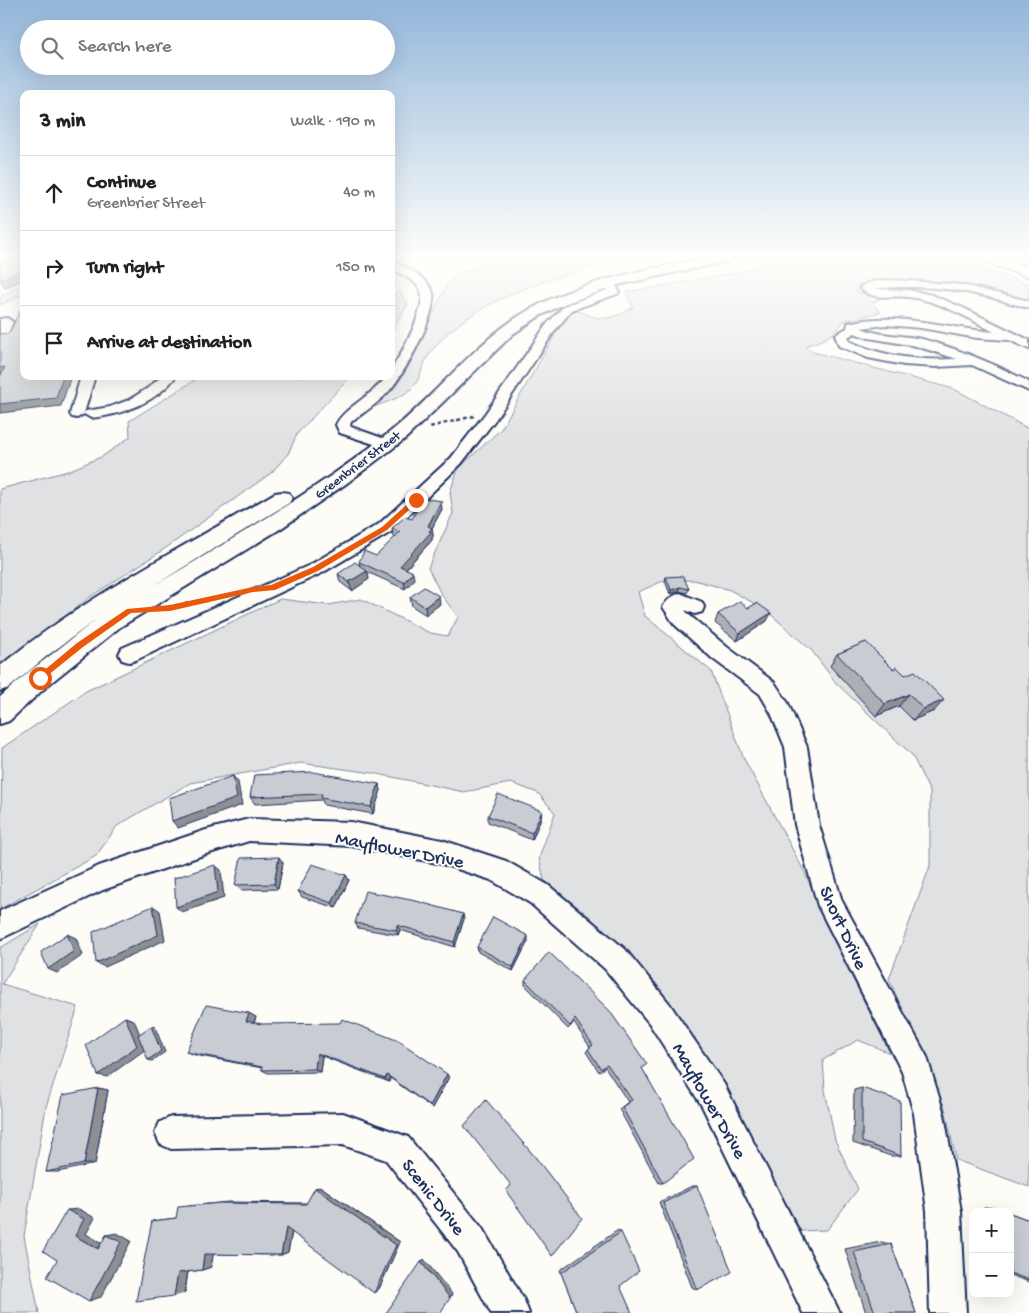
<!DOCTYPE html>
<meta charset="utf-8">
<style>
:root{--surface:#fff;--page:#f2f2f2;--text:#222;--muted:#767676;--line:#e0e0e0}
body{margin:0;font-family:"Gochi Hand",sans-serif;background:var(--page);color:var(--text)}
.controls{position:absolute;right:15px;bottom:15px;display:grid;overflow:hidden;border-radius:10px;box-shadow:0 5px 20px #0002}
.controls button{width:45px;height:45px;display:grid;place-items:center;padding:0;border:0;border-bottom:1px solid var(--line);background:var(--surface);color:var(--text);font:25px sans-serif}
.stop{position:absolute;width:15px;height:15px;margin:-11px;border:4px solid #ea580c;border-radius:50%;background:#fff}
.stop.end{background:#ea580c;border-color:#fff;box-shadow:0 1px 5px #0008}
.list{margin:0;padding:0;list-style:none}
h2{display:flex;justify-content:space-between;align-items:center;height:65px;margin:0;padding:0 20px;font-size:21px}
h2 small{font-size:16px;font-weight:400;color:var(--muted)}
.list li{display:grid;grid-template-columns:32px 1fr auto;gap:15px;align-items:center;box-sizing:border-box;height:75px;padding:0 20px;border-top:1px solid var(--line)}
.list b{display:block;font-size:19px;white-space:nowrap}
.list p{margin:0;font-size:16px;white-space:nowrap;color:var(--muted)}
.list em{font-size:16px;font-style:normal;color:var(--muted)}
.icon{flex:none;width:28px;height:28px;fill:none;stroke:currentColor;stroke-width:2;stroke-linecap:round;stroke-linejoin:round}
.map{position:relative;flex:none;width:1029px;height:1313px;overflow:hidden}
.search{position:absolute;background:var(--surface);box-shadow:0 5px 20px #0002;left:20px;top:20px;width:375px;height:55px;display:flex;align-items:center;gap:12px;box-sizing:border-box;padding:0 18px;border-radius:28px;color:var(--muted);font-size:19px}
.panel{position:absolute;background:var(--surface);box-shadow:0 5px 20px #0002;left:20px;top:90px;width:375px;height:290px;border-radius:10px}
.map>svg:first-child{display:block}
</style>
<div class="map">
<svg width="1029" height="1313" viewBox="0 0 1029 1313">
<rect width="100%" height="100%" fill="#fdfcf7"/>
<filter id="ink" filterUnits="userSpaceOnUse"><feTurbulence type="fractalNoise" baseFrequency=".02" numOctaves="2"/><feDisplacementMap in="SourceGraphic" scale="10" xChannelSelector="R" yChannelSelector="G"/><feConvolveMatrix kernelMatrix="1 2 1 2 8 2 1 2 1" color-interpolation-filters="sRGB"/></filter>
<g filter="url(#ink)">
<path fill="#e0e1e3" stroke="#7e88a0" d="M489,257H631C568,275 500,288 449,332C441,339 432,350 427,358C422,367 420,379 414,386C405,397 386,402 374,407L418,345L448,283L457,273L478,267Z
M794,257H944L1029,284V301C966,281 924,277 858,285L857,292L881,298L872,303L881,312L844,321C832,338 824,339 805,346L813,352L954,389L1029,429V1187L956,1160L945,1108L889,979L930,866V792L912,755L836,683L812,651L766,610L730,590L694,580L663,581L638,592L645,616L711,671L744,759L804,871L844,961L890,1053L858,1040L823,1060L825,1090L835,1140L858,1189L827,1230L801,1231L707,1058L656,983L590,917L544,880L539,858L555,813L538,793L511,783L464,792L373,773L301,763L190,783L117,826L96,856L0,909L2,748L86,691L280,599L328,605L361,599L430,633L448,636L458,617L441,594L428,568L453,513L450,492L458,469L501,429L556,333L572,311C583,309 588,317 599,318C610,320 625,313 633,307L626,292L735,273Z
M24,283V294L0,305V297Z
M399,291L408,304L391,333V297Z
M174,376H351L297,434L288,454L271,473L163,550L90,597L0,667V489L68,471L103,456L130,437L129,421L195,380Z
M40,924L2,984L78,1007L46,1107L24,1236L39,1313H0V948Z"/>
<g fill="none" stroke-linecap="round" stroke-linejoin="round">
<g stroke="#1b2f5e" stroke-width="4">
<path id="minor" d="M391,262C405,266 429,278 433,293C437,315 404,374 390,390C379,403 364,412 351,422L350,425L351,427L391,441L393,444L391,447L386,448L340,433L336,425C343,408 374,395 387,376H391C391,368 396,362 400,355C407,342 428,303 420,289C414,279 401,274 391,269Z
M606,280L617,287L619,292L617,294L572,310L556,329L495,420L461,464L391,532L322,573L136,660L129,662L122,660L119,654L122,648L310,565L379,524L451,458L485,414L547,324L564,306L607,290L600,283Z
M911,281L962,285L1029,301V308C1012,304 996,298 980,295C946,287 909,285 874,289L908,290L932,295L961,307L1029,340V349L1009,340L977,338L921,328L886,325L861,328C879,336 902,335 922,339C959,349 995,364 1029,382V391L972,365L936,367L904,365L868,358L839,346L835,335L847,328L848,323C898,311 944,328 994,332C968,318 938,300 908,297C893,295 871,301 860,288C871,277 896,281 911,281ZM854,333L869,338L916,346L957,359C919,361 883,357 849,341L848,337Z
M7,318L13,322L6,338L0,339V319Z
M81,376H95L84,413L86,411L110,407L129,400L148,388L162,376H176C157,402 122,415 91,418L84,414L77,418L72,417L70,414Z
M680,593L702,602L704,607L702,612L695,614L685,610L688,614L727,647L774,682L788,703L807,747L819,825L842,901L927,1057L944,1114L961,1211L966,1313H930L927,1211L914,1114L902,1072L818,906L795,825L785,747L771,713L760,694L713,659L674,624L663,607C667,600 672,596 680,593Z
M249,819L351,822L442,840L506,861L548,885L625,949L669,1003L724,1084L840,1313H803L702,1106L649,1023L605,969L530,903L491,880L442,864L351,846L249,841L206,854L103,890L0,939V911L99,866L206,830Z
M343,1113L408,1137L482,1228L524,1300L529,1313H491L458,1252L386,1160L343,1145L171,1149L160,1144L155,1133L160,1122L171,1117Z"/>
</g>
<g stroke="#1b2f5e" stroke-width="4">
<path id="major" d="M709,257H735L729,261L618,285L564,304L538,317L513,334L405,439L347,483L280,529L120,627L48,685L9,721L0,724V697L30,671L97,619L47,656L9,688L0,691V666C84,597 182,548 275,493L282,492L289,493L292,498L289,503L153,586C234,538 316,491 390,432C437,395 477,339 529,310C584,279 648,270 709,257Z"/>
</g>
<g stroke="#1b2f5e" stroke-width="3">
<path id="highway" d="M975,257H997L1029,268V277L977,260Z"/>
</g>
<path stroke="#1b2f5e" stroke-width="2.5" stroke-dasharray="4 3" stroke-linecap="butt" d="M430,427L474,416"/>
<path stroke="#1b2f5e" stroke-width="3" stroke-dasharray="5 4" stroke-linecap="butt" d="M167,608L208,600"/>
<use href="#minor" fill="#fdfcf7" fill-rule="evenodd"/>
<use href="#major" fill="#fdfcf7" fill-rule="evenodd"/>
<use href="#highway" fill="#fdfcf7" fill-rule="evenodd"/>
</g>
<path fill="#adafb5" stroke="#1b2f5e" d="M442,509L432,528L433,536L432,538V540L406,569L414,580L405,589L367,572L369,579L352,591L340,582L338,574L360,566L359,562L376,556L395,537L393,536L392,528L412,519Z
M666,577L689,589L687,593L679,591L670,594L665,581Z
M410,597L440,604L426,615L412,606Z
M748,608L767,621L737,641L715,623L718,614Z
M866,642L934,711L913,720L899,706L876,716L830,666L837,654Z
M379,784L381,790L373,814L324,805L322,800L255,804L250,797Z
M488,816L541,818L532,840L488,822Z
M283,863L278,889L241,890L235,885Z
M346,875L349,880L336,908L302,897L298,891Z
M464,919L455,947L400,930L398,935L358,928L355,923Z
M528,941L513,971L478,952L477,947Z
M525,980L642,1068L663,1183H659L619,1109L628,1102L605,1067L599,1072L586,1052L590,1047L574,1023L568,1029L525,985Z
M256,1017L254,1023L449,1077L432,1108L390,1078L389,1082L322,1056L320,1072L268,1073L262,1070V1068L195,1055L186,1052Z
M98,1088L108,1090L95,1164L58,1172H46Z
M862,1088L901,1156H891L853,1143L854,1090Z
M692,1186H697V1290L692,1287L659,1202Z
M321,1187L400,1242L379,1289L292,1232L288,1252L281,1255L213,1254L211,1267L202,1270L188,1272L185,1292L152,1221L176,1218L189,1206L228,1202L307,1203L315,1188Z
M984,1207L996,1208L1006,1212H984Z
M1010,1213L1029,1220V1282L1010,1275Z
M618,1230L621,1232L577,1313L560,1270Z
M881,1242L891,1244L916,1313H866L845,1249Z"/>
<path fill="#8d8f94" stroke="#1b2f5e" d="M24,269V279L5,288L0,280Z
M5,367L0,376V368Z
M63,376H71L61,406L0,413V404Z
M441,501L442,509L432,528L433,536L432,538V540L401,574L400,566L428,526Z
M367,571L369,579L352,591L349,582Z
M413,572L414,580L405,589L404,582Z
M680,587L679,591L670,594L671,590Z
M439,596L440,604L426,615L425,607Z
M771,613L767,621L737,641L740,633Z
M909,694L899,706L876,716L885,704Z
M944,700L934,711L913,720L923,709Z
M233,776L238,782L242,805L178,828L172,821Z
M379,784L381,790L373,814L371,807Z
M542,811L541,818L532,840V833Z
M279,857L283,863L278,889L274,884Z
M215,865L221,870L224,898L182,912L176,907Z
M346,875L349,880L336,908L332,903Z
M153,906L160,911L165,940L105,967L96,963Z
M463,914L464,919L455,947L454,942Z
M397,925L400,930L398,935L396,930Z
M67,934L76,938L83,955L57,973L48,969Z
M528,936V941L513,971V967Z
M249,1013L256,1017L253,1025L246,1021Z
M125,1017L134,1020L146,1049L107,1077L98,1075Z
M151,1026L155,1027L165,1052L152,1061L148,1060Z
M317,1053L322,1056L320,1072L315,1069Z
M447,1074L449,1077L432,1108L430,1106Z
M387,1075L390,1078L389,1082L385,1079Z
M98,1088L108,1090L95,1164H84Z
M321,1187L400,1242L379,1289L374,1293L315,1188Z
M79,1209L95,1218L86,1234L109,1247L98,1249L75,1236L67,1210Z
M293,1226L288,1252L281,1255L286,1228Z
M117,1233L131,1241L101,1297L89,1301L106,1235Z
M214,1251L211,1267L202,1270L204,1254Z
M424,1259L452,1294L450,1298L421,1262Z
M188,1270L185,1292L174,1296L178,1273Z"/>
<path fill="#c9ccd3" stroke="#1b2f5e" d="M17,258L24,264V269L0,280V262Z
M24,303V376H63L56,398L0,404V377L5,367L0,368V334L9,333Z
M423,498L441,501L428,526L432,528L429,531L431,532L400,566L413,572L404,582L359,562L364,551L376,556L400,532L392,528L405,517L412,519Z
M355,562L367,571L349,582L338,574Z
M683,576L689,589L680,587L671,590L666,577Z
M424,587L439,596L425,607L410,597Z
M740,601L748,608L757,603L771,613L740,633L718,614Z
M866,642L893,669L897,667L905,675L915,671L944,700L923,709L909,694L885,704L837,654Z
M313,772L379,784L371,807L321,798L322,794L250,797L254,775Z
M233,776L237,798L172,821L169,798Z
M498,794L542,811L532,833L488,816Z
M279,857L274,884L235,885L241,858Z
M312,864L346,875L332,903L298,891Z
M215,865L218,892L176,907L174,878Z
M365,891L416,901L463,914L454,942L397,925L396,930L355,923Z
M153,906L158,935L96,963L93,932Z
M493,917L528,936L513,967L477,947Z
M67,934L74,951L48,969L41,952Z
M549,952L609,1010L647,1064L642,1068L694,1159L663,1183L622,1107L632,1100L607,1064L601,1069L588,1049L593,1045L575,1019L570,1026L525,980Z
M206,1005L249,1013L246,1021L262,1024L340,1023L342,1019L399,1041L447,1074L430,1106L387,1075L385,1079L317,1053L315,1069L262,1070V1067L186,1052Z
M125,1017L137,1046L98,1075L86,1045Z
M151,1026L161,1051L148,1060L138,1035Z
M98,1088L84,1164L46,1172L63,1095Z
M862,1088L900,1101L901,1156L862,1142Z
M486,1100L536,1158L582,1218L552,1256L506,1191L511,1185L464,1126Z
M697,1186L732,1272L697,1290L663,1203Z
M315,1188L396,1245L374,1293L286,1228L281,1255L204,1254L202,1270L178,1273L174,1296L136,1301L152,1221L176,1218L178,1207L220,1203L306,1204Z
M996,1208L1006,1212H997Z
M67,1210L84,1219L75,1236L98,1249L106,1235L121,1242L89,1301L47,1277L57,1260L43,1251Z
M1010,1213L1029,1220V1280L1010,1273Z
M621,1232L639,1271L620,1286L632,1313H577L561,1273Z
M891,1244L916,1313H875L854,1252Z
M421,1262L450,1298L440,1313H386Z"/>
</g>
<linearGradient id="sky" x2="0" y2="1"><stop stop-color="#93b6da"/><stop offset="0.58" stop-color="#fefefb"/><stop offset="1" stop-color="#fefefb" stop-opacity="0"/></linearGradient>
<rect width="1029" height="441" fill="url(#sky)"/>
<path fill="#ea580c" d="M414,498L420,500L387,530L318,571L275,590L253,592L170,611L131,613L83,647L42,680H37L35,678L77,643L127,609L170,605L253,587L271,585L313,567L382,527Z"/>
<g text-anchor="middle" stroke-width="4" stroke-linejoin="round" paint-order="stroke">
<g font-size="14" fill="#1b2f5e" stroke="#fdfcf7">
<text transform="translate(357 464) rotate(-37)" y="5">Greenbrier Street</text>
</g>
<g font-size="19" fill="#1b2f5e" stroke="#fdfcf7">
<text transform="translate(400 848) rotate(11)" y="7">Mayflower Drive</text>
<text transform="translate(845 927) rotate(65)" y="7">Short Drive</text>
<text transform="translate(711 1100) rotate(60)" y="7">Mayflower Drive</text>
<text transform="translate(435 1196) rotate(52)" y="7">Scenic Drive</text>
</g>
</g>
</svg>
<div class="controls">
<button>+</button>
<button>−</button>
</div>
<div class="stop" style="left:40px;top:678px"></div>
<div class="stop end" style="left:416px;top:500px"></div>
<div class="search"><svg class="icon" aria-label="search" viewBox="0 0 24 24"><circle cx="10" cy="10" r="6"/><path d="M15 15l6 6"/></svg>Search here</div>
<section class="panel">
<h2>3 min<small>Walk · 190 m</small></h2>
<ul class="list">
<li><svg class="icon" aria-label="ahead" viewBox="0 0 24 24"><path d="M12 20V5M6 11l6-6 6 6"/></svg><div><b>Continue</b><p>Greenbrier Street</p></div><em>40 m</em></li>
<li><svg class="icon" aria-label="right" viewBox="0 0 24 24"><path d="M7 20v-9h11M14 6l5 5-5 5"/></svg><div><b>Turn right</b></div><em>150 m</em></li>
<li><svg class="icon" aria-label="arrive" viewBox="0 0 24 24"><path d="M6 21V4h12l-3 4 3 4H6"/></svg><div><b>Arrive at destination</b></div></li>
</ul>
</section>
</div>
